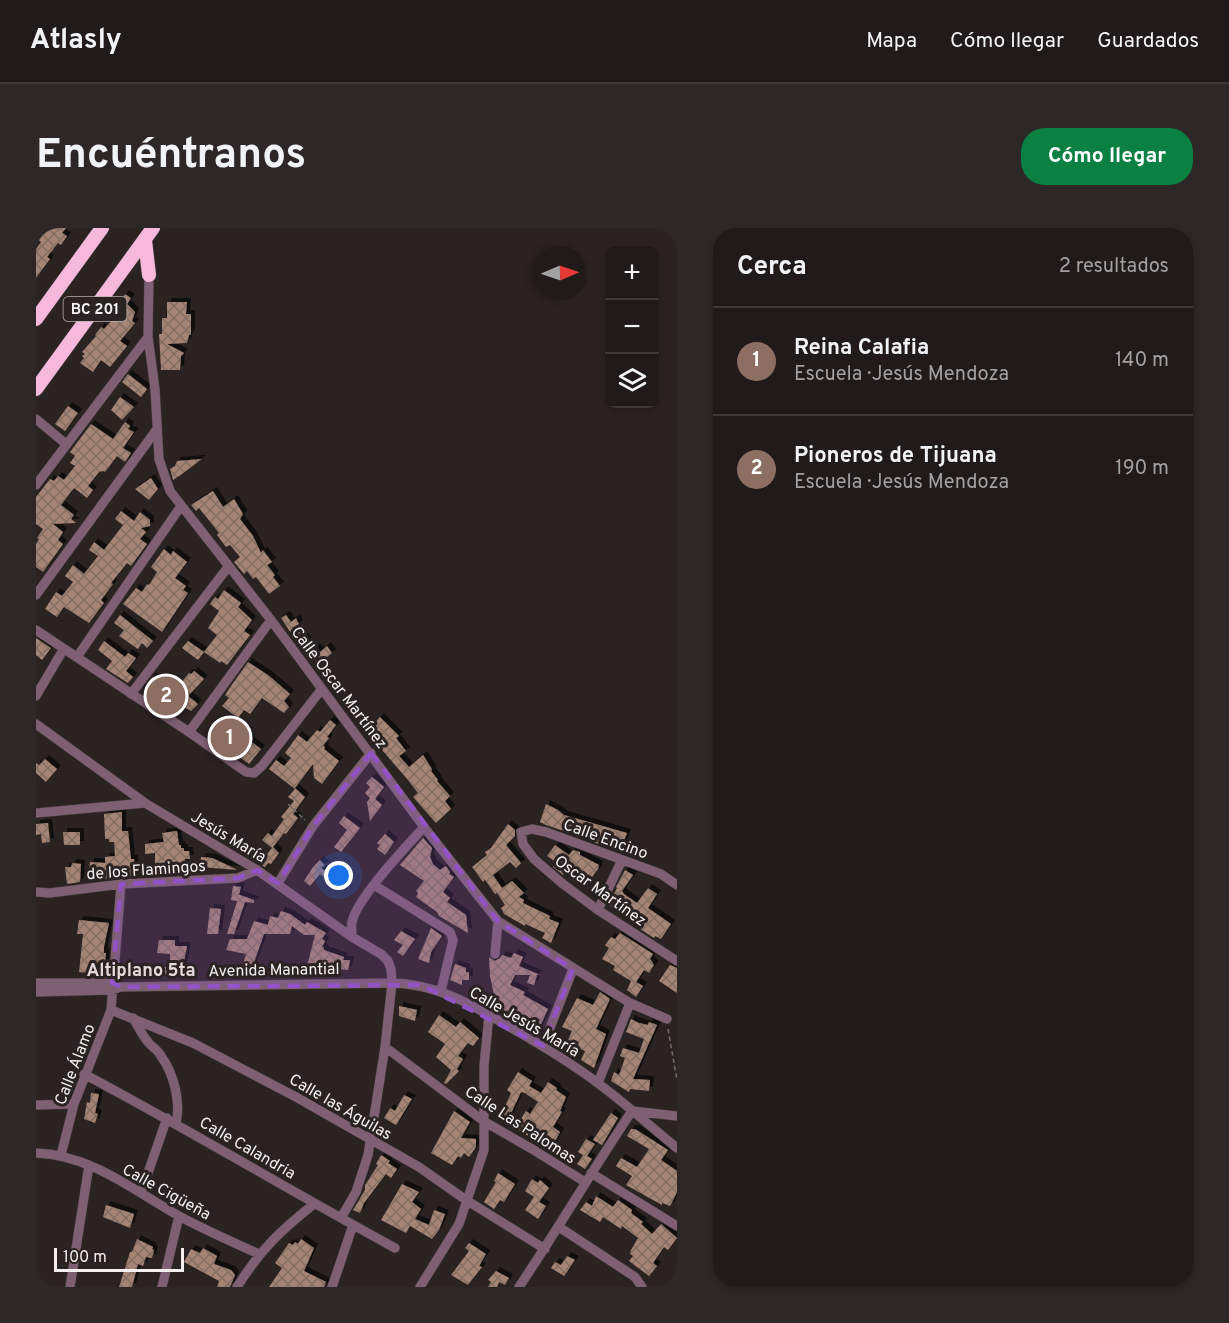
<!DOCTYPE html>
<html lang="es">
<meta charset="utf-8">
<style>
:root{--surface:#201a1a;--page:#2d2727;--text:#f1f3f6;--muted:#a2a1a2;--line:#3d3839;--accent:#0b8043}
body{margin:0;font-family:Overpass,sans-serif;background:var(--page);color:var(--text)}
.controls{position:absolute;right:18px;top:18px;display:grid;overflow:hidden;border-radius:12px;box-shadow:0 3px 9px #0003}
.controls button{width:54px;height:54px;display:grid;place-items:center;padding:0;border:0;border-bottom:2px solid var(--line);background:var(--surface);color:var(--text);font:30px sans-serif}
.compass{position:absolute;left:497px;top:18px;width:54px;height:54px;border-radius:50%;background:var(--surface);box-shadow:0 3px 9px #0003;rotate:88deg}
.scale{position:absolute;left:18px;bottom:15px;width:130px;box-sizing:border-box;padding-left:6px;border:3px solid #f4eeee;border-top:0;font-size:16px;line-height:21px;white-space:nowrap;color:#f4eeee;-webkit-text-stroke:4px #2b2222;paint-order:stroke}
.you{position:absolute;left:303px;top:648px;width:21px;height:21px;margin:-15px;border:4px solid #fff;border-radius:50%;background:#1a73e8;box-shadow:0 0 0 9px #1a73e833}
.badge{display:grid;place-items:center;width:39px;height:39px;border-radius:50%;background:var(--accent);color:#fff;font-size:20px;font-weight:700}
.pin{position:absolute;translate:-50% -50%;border:3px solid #fff;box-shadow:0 2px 6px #0006}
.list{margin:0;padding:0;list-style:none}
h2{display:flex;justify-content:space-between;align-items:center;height:78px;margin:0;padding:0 24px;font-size:26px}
h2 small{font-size:20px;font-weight:400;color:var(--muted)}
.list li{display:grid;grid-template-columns:39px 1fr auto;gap:18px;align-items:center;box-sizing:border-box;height:108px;padding:0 24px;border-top:2px solid var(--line)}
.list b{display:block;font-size:22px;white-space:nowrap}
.list p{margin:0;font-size:20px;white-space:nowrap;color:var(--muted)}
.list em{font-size:20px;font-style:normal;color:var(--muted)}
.icon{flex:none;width:33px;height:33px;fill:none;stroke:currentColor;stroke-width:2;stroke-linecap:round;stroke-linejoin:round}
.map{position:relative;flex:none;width:641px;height:1059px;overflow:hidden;border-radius:24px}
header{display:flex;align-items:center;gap:36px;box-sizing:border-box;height:84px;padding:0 30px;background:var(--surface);border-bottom:2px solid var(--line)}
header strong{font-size:28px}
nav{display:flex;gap:33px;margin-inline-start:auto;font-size:21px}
.intro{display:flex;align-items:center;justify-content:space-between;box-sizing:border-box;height:144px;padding:0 36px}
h1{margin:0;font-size:42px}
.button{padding:15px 27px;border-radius:24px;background:var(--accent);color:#fff;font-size:21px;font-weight:700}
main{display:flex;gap:36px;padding:0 36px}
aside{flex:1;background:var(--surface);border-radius:24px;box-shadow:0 3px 9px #0003}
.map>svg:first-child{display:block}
</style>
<header>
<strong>Atlasly</strong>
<nav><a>Mapa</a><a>Cómo llegar</a><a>Guardados</a></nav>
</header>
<div class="intro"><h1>Encuéntranos</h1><a class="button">Cómo llegar</a></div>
<main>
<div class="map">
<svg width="641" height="1059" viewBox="0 0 641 1059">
<defs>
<pattern id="building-cross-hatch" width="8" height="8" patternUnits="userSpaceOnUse" patternTransform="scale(1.5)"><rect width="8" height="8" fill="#a38474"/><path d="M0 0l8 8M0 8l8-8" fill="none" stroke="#846f64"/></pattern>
<filter id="shadow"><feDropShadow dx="4" dy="-4" stdDeviation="0" flood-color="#0009"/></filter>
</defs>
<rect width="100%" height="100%" fill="#2b2222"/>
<path fill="url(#building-cross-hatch)" filter="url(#shadow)" d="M7,0H30L26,5L31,8L25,17L22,15L11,29L14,31L0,50V21L5,14L0,10Z
M89,66L95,70L91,76L99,84L96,93L99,95L84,113L91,118L74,139L65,132L57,144L44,135L48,130L46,128L49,126L46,124L60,108L59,107L65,99L68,101L82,85L78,81Z
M131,74H151L150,86H155V107H153L151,115L131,116L148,125L145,128L144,142H125L123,106H126V90H131Z
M92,146L111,161L105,169L86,154Z
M84,169L98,179L86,192L75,182Z
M32,178L42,185L29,203L19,196Z
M89,194L94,198L92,201L98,204L87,220L95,225L89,234L81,228L69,244L67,243L63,244L52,258L57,262L51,270L38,260L25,277L38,287L35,291L40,295L17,296L27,304L22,312L27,316L7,344L0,339V316L3,311L1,310L7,301L0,296V269L14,251L18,253L22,248L28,252L39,238L34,235L39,228L34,224L55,196L77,211Z
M166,231L146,246L137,252L134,241L139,238L141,233Z
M115,250L122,261L113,272L99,261Z
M177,263L187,279L198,271L207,286L204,291L217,308L225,325L227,322L236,334L231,337L239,347L237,349L244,358L233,366L220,349L217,351L211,343L208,346L198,334L204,329L194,317L190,319L181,307L183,305L163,280L160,283L155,277Z
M85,283L98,293L104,284L114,292V298L105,300L110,304L104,311L111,316L95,338L91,335L75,355L77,356L65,372L68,375L53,395L28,379L21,389L9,381L20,364L26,368L37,354L29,348L37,337L48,346L62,328L53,322L58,314L68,322L87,297L79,291Z
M128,321L135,327L137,323L151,334L139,350L150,358L147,362L152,365L126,404L87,376L100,360L106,364L111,356L113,357L121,344L115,339Z
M188,362L205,375L202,379L216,392L208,403L214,407L191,437L185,433L184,435L168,424L181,407L172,400L183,383L174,376L179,369L182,371Z
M84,387L117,413L111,420L106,415L102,421L83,408L88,402L78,395Z
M250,387L255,394L260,390L263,396L259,399L278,421L280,419L284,424L291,418L296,425L283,436L262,416L245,390Z
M0,410L15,420L6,432L0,427Z
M68,413L89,429L92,425L100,430L90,443L97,449L92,455L70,441L76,433L62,422Z
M152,413L168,424L162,432L146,420Z
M212,434L232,447L254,466L248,473L253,479L248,485L226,470L214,486L208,482L202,490L186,478L193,470L189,467L195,458Z
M158,443L168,451L152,468L162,476L155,483L148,479L141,487L124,473L125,472L118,467L121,464L111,457L116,449L131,460L133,457L139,462L153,445L155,446Z
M344,489L363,508L360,510L370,523L363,528L373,539L387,527L396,541L395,543L402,552L401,553L414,568L409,573L415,581L400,595L377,569L382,565L371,551L341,516L347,510L335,499Z
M294,492L300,497L291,509L293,510L287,518L289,519L288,521L303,533L286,556L278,550L277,536L259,560L269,569L257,586L262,590L250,606L248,605L237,619L243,625L235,636L232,635L229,639L223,636L236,620L226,612L232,605L236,608L248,591L245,589L258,573L252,569L259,561L233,541L240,532L248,538L255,530L249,525L262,507L271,514L281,502L284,504Z
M201,503L225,521L213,536L189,519Z
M9,531L21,541L10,554L0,545V535L3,537Z
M336,549L348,559L339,571L346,577L334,593L331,574L334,570L329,565L334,559L330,555Z
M510,576L522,582L528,587L591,605L586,618L567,612L565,617L552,612L554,608L530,598L528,603L510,597L504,594Z
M86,584V603H92L95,631H98L99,642L95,643V648L68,651V642L53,641L54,634L69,635V629L79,628L78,614H73V611H69L68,586Z
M308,588L324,600L305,624L298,619L311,602L303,595Z
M12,595L14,614L6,615L5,606L0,607V596Z
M472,596L479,602V608L470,617L485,635L480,640L474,634L457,647L466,660L476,653L488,665L483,669L488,672L487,675L514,688L513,691L523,695L515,715L506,710L509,705L489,696V698L468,686L465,680L469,677L461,665L459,666L449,652L447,654L436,639L451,627L449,624L455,620Z
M141,603L143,617H145V620H148V623H153L154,631H149V636L119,638V625L109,626V616L128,614L126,605Z
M27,604H44V617H28Z
M349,606L358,614L349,627L341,621L344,617L341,615Z
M387,610L396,620L394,629L397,636L404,642L410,638L414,644L413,646L418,649L407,664L414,670L411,674L430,687L432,705L403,688L401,684L380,669L382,665L380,663L388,653L364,637Z
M519,617L533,627L537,622L544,624V627L563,637L562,641L556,649L554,648L552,650L532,640L527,647L517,639L520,634L511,628Z
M165,629L176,630L202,642L164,639Z
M284,632L289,637L285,640L299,650L303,648L310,654L303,662L284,646L274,658L268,653L277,639Z
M36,635L45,636L44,654L31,656L29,639H35Z
M589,642L597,647L586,663L588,666L601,675L612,660L621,666L612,680L635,696L625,711L619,708L618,710L601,699L604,695L593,688L591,690L572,676L581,660L584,662L580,659Z
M197,658L205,659L203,666H201L218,672V675L209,674L198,706H191L201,673L195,672Z
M174,680L185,681L182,706H171Z
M245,683L254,686L269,697L271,694L290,705L286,711L289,713L286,719L288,720V722L308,729L307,732H314L312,742L301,741L285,734L283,741L271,738L279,707H268L256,698L254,706H228L215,743H205L210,726L190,722L194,711H211L218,693L232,697L234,688L242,690Z
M43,692L73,695L68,719V725H70L69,736L54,734L53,743L50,745L43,744L47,706H41Z
M395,700L406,708L395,724L393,735L382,731Z
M365,703L379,711L367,728L361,724L367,717L358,712Z
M584,705L617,726L614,731L618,737L613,745L608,742L600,754L607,758L600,769L591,762L595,753L577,742L579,738L566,731L573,720L569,717L575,709L579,711Z
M123,712H139V718H151L146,743H134V746H126V739H134V726L121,725Z
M478,725L487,729L483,738L504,747H501L498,757L491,755L494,747H479L474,757L489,764L487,767L512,781L501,805L477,791L478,789L465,780L463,785L457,779L460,776L454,748L453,729L459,733L464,730L466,727L475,730Z
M419,736L430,740V744H433V752H426V757L414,752Z
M634,737L641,740V765L623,753Z
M564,764L574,771L560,801L570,806L558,840L545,832L549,823L539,819L540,816L532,812L536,803L526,799L541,770L557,777Z
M363,778L381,782L379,793L363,788Z
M403,787L420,799L424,794L443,810L437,818L432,815L422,828L427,831L421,841L423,843L410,856L408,855L415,842L400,829L409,816L392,804Z
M595,791L603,795L612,797L613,794L621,797L597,851L614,852L613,863L594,861L593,864L575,853L578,844L583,847L589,830L584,828L587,820L603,825L608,811L590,804Z
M482,844L496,853L493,858L505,865L512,854L521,860L520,862L530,869L524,883L526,884L517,899L524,904L517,917L500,906L497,911L479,900L490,883L494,886L502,874L489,865L485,864L472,892L465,888L475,865L471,862Z
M55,865L63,866L59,885L62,886L59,895L48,891L51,874L54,875Z
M368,867L376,871L360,897L348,890L354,880L359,883Z
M418,883L434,894L425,910L440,911V919L433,929L428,925L425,930L422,928L416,937L395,925Z
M575,885L582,890L566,917L557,912Z
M595,901H599L632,922L625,932L641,943V964L634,978L626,975V977L590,957L596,948L580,938L585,930L601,939L613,921L591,908Z
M550,911L559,916L551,928L556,931L549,941L541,936L547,927L542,924Z
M345,927L354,933L352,935L361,941L355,950L350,946L328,975L324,985L322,984L317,982L329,962V957L342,937L340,936Z
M462,945L479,956L468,974L464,972L458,981L448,974L460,954L458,953Z
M496,951L502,955L504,952L513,960L503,974L510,978L502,991L489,982L498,969L489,963Z
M366,956L383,964L376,974L385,981L379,991L393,997L398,982L409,986L403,1002L396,1011L374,998L370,1005L345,992Z
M560,968L577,979L582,972L596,982L595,985L607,994L605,996L616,1006L625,996L641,1010L632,1022L628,1019L617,1035L621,1038L613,1048L593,1033L597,1028L594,1026L595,1022L602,1010L586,998L585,1001L567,989L564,994L544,982L550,974L556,978Z
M70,977L98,986L94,1000L67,989Z
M101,1011L117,1019L116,1021L118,1022L116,1030L110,1029L107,1038L102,1036L96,1059H83L94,1024H96Z
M265,1011L278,1020L268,1043L290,1054L288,1059H233L246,1040L239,1035L253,1015L257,1017L259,1014L262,1016Z
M433,1015L450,1026L443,1038L446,1039L432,1057L415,1047L433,1023L429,1020Z
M167,1020L181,1028L178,1036L195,1042L199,1047L194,1059H181L183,1053L148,1034L155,1021L164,1025Z
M531,1028L539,1032L528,1048L515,1040L519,1034L525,1037Z
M460,1043L473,1050L469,1057L463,1054L461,1059H452L455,1054L452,1052Z"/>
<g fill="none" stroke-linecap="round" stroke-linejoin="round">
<g stroke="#473f3f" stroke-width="10">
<path id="minor" d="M113,47L112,109L119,161L123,231L134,263L235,392L388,599L462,693L594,775L631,791
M0,191L30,216
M0,257L112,109
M0,367L121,201
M0,402L153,504L210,544L218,545L226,538L285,462
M41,429L145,278
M95,466L192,339
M0,468L27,422
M0,496L109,575L221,642L316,709L345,726L352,733L355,741L356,755L349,819L332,927L320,964L305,990
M153,504L235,392
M0,585L109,575
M242,655L277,598L335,525
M338,657L414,704L417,712L405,763
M641,657L625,646L510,604L496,601L485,604L487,616L498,631L527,656L562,682L641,733
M0,664L14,665L85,656L202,650L221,642
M562,682L586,632
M316,709C316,704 315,699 316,694C321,670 370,619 388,599
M459,726L462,693
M0,755H76L81,758
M0,764L76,762L85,759L356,755C400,756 433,775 470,797C502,815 534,834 563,856C590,876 615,899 641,920
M75,782L157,815L260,869L383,939L430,972L509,1021
M97,790C102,798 106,807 112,814C116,819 122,822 125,828C138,846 145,874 140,895
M507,818L537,741
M349,819L449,894L496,921L549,954
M48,846C153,902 255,963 359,1020
M562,855L594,775
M0,877L38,876
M0,925C55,927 97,962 143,988C169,1002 196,1014 223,1026
M25,927L38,876L75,782L85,656
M555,945L641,998
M105,965L131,890
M523,999L599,1049L606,1059
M34,1059L53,937
M126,1059L143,988
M201,1059C225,1021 244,1003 278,976
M296,1059L317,997
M384,1059L423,996L448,922V838L453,787
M483,1059C522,1001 557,941 596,883L641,888"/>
</g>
<g stroke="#473f3f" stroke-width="15">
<path id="highway" d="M109,12L113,47
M0,91L66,0
M0,161L117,0"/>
</g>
<path stroke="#746c6c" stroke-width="1.5" stroke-dasharray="4.5 3" stroke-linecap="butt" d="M252,576L269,592
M632,801L641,852"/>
<use href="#minor" stroke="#7f6072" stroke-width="9"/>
<use href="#highway" stroke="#f6b9dc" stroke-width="14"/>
</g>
<path fill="#9353c8" fill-opacity="0.2" stroke="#9353c8" stroke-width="4.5" stroke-dasharray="12 8" stroke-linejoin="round" d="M335,525L462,693L537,741L507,818L385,757L85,759L76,755L85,656L202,650L221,642L242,655L277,598Z"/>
<g text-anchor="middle" stroke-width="6" stroke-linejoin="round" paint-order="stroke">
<rect fill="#2b2222" stroke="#b8b1b1" stroke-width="1.5" x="27.5" y="69" width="63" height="24" rx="4.5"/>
<g font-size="15" font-weight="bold" fill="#f4eeee">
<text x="59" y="86">BC 201</text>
</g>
<g font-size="16" fill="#f4eeee" stroke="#2b2222">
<text transform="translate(304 459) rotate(53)" y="6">Calle Oscar Martínez</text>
<text transform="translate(193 608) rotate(31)" y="6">Jesús María</text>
<text transform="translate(570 610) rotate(20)" y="6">Calle Encino</text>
<text transform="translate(110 641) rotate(-4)" y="6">de los Flamingos</text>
<text transform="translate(565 662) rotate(36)" y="6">Oscar Martínez</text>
<text transform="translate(238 741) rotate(-1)" y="6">Avenida Manantial</text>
<text transform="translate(489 793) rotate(30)" y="6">Calle Jesús María</text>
<text transform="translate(38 836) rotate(-69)" y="6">Calle Álamo</text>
<text transform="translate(305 878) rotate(30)" y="6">Calle las Águilas</text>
<text transform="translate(485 896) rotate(33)" y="6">Calle Las Palomas</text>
<text transform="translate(212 919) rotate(30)" y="6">Calle Calandria</text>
<text transform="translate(131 963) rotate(29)" y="6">Calle Cigüeña</text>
</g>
<g font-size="18" font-weight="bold" fill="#e4d8d8" stroke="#2b2222">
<text x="105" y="748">Altiplano 5ta</text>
</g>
</g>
</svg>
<div class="controls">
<button>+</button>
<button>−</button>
<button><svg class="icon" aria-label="layers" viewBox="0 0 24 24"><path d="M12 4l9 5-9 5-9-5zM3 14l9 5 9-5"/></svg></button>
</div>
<svg class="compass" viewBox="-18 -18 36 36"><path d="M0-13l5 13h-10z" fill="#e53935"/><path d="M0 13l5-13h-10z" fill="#a2a1a2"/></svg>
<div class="scale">100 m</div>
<div class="you"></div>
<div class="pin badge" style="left:194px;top:510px;background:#8d6e63">1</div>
<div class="pin badge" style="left:130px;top:468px;background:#8d6e63">2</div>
</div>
<aside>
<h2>Cerca<small>2 resultados</small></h2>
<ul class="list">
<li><span class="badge" style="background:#8d6e63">1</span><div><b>Reina Calafia</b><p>Escuela · Jesús Mendoza</p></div><em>140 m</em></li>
<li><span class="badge" style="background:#8d6e63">2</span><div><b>Pioneros de Tijuana</b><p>Escuela · Jesús Mendoza</p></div><em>190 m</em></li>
</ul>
</aside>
</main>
